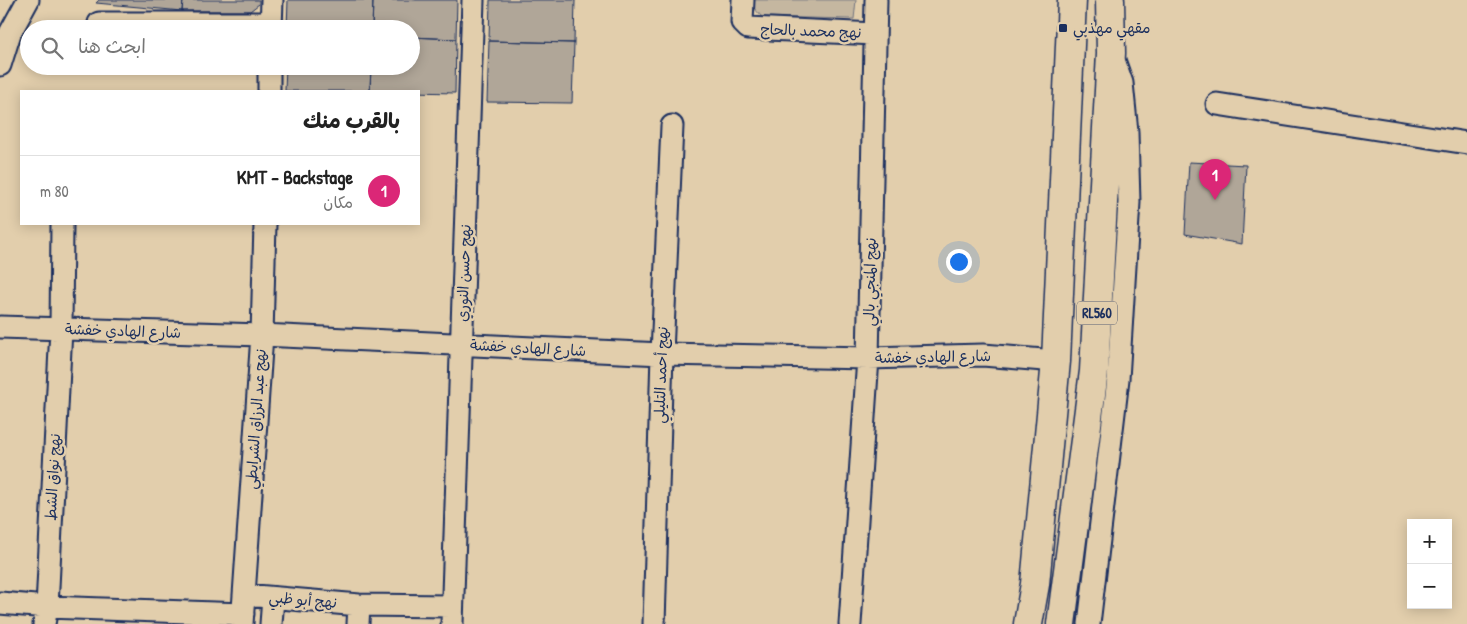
<!DOCTYPE html>
<html lang="ar">
<meta charset="utf-8">
<style>
:root{--surface:#fff;--page:#f6f6f6;--text:#222;--muted:#767676;--line:#e0e0e0;--accent:#db2777}
body{margin:0;font-family:"Patrick Hand","Playpen Sans Arabic",sans-serif;background:var(--page);color:var(--text);direction:rtl}
.controls{position:absolute;right:15px;bottom:15px;display:grid;overflow:hidden;border-radius:0px;box-shadow:0 2px 12px #0003}
.controls button{width:45px;height:45px;display:grid;place-items:center;padding:0;border:0;border-bottom:1px solid var(--line);background:var(--surface);color:var(--text);font:25px sans-serif}
.you{position:absolute;left:958px;top:261px;width:18px;height:18px;margin:-12px;border:4px solid #fff;border-radius:50%;background:#1a73e8;box-shadow:0 0 0 8px #1a73e833}
.badge{display:grid;place-items:center;width:32px;height:32px;border-radius:50%;background:var(--accent);color:#fff;font-size:16px;font-weight:700}
.pin{position:absolute;translate:-50% -41px;filter:drop-shadow(0 1px 2px #0008)}
.pin::after{content:'';position:absolute;top:26px;width:18px;height:15px;background:inherit;clip-path:polygon(0 0,100% 0,50% 100%)}
.list{margin:0;padding:0;list-style:none}
h2{display:flex;justify-content:space-between;align-items:center;height:65px;margin:0;padding:0 20px;font-size:21px}
h2 small{font-size:16px;font-weight:400;color:var(--muted)}
.list li{display:grid;grid-template-columns:32px 1fr auto;gap:15px;align-items:center;box-sizing:border-box;height:70px;padding:0 20px;border-top:1px solid var(--line)}
.list b{display:block;font-size:19px;white-space:nowrap}
.list p{margin:0;font-size:16px;white-space:nowrap;color:var(--muted)}
.list em{font-size:16px;font-style:normal;color:var(--muted)}
.icon{flex:none;width:28px;height:28px;fill:none;stroke:currentColor;stroke-width:2;stroke-linecap:round;stroke-linejoin:round}
.map{position:relative;flex:none;width:1467px;height:624px;overflow:hidden;direction:ltr}
.search{position:absolute;background:var(--surface);box-shadow:0 2px 12px #0003;left:20px;top:20px;width:400px;height:55px;display:flex;align-items:center;gap:12px;box-sizing:border-box;padding:0 18px;border-radius:28px;color:var(--muted);font-size:19px}
.panel{position:absolute;background:var(--surface);box-shadow:0 2px 12px #0003;left:20px;top:90px;width:400px;height:135px;border-radius:0px;direction:rtl}
.map>svg:first-child{display:block}
</style>
<div class="map">
<svg width="1467" height="624" viewBox="0 0 1467 624">
<rect width="100%" height="100%" fill="#e2ceac"/>
<filter id="ink" filterUnits="userSpaceOnUse"><feTurbulence type="fractalNoise" baseFrequency=".02" numOctaves="2"/><feDisplacementMap in="SourceGraphic" scale="10" xChannelSelector="R" yChannelSelector="G"/><feConvolveMatrix kernelMatrix="1 2 1 2 8 2 1 2 1" color-interpolation-filters="sRGB"/></filter>
<g filter="url(#ink)">
<path fill="#c5b7a0" stroke="#70737f" d="M754,0H856L854,19L762,17L753,7Z"/>
<path fill="#b0a698" stroke="#1b2f5e" d="M99,0H183L182,11L96,3Z
M183,0H259V4L250,11H182Z
M288,0H373L372,29H287Z
M373,0H457L456,39L411,37V29H372Z
M490,0H575L574,43L489,41Z
M411,37L456,39L455,93L370,91L371,66H411Z
M489,41L574,43L572,103L487,102Z
M286,66H371L370,91H285Z
M1189,162L1246,165L1242,244L1185,234Z"/>
<g fill="none" stroke-linecap="round" stroke-linejoin="round">
<g stroke="#1b2f5e" stroke-width="25">
<path id="minor" d="M743,0L742,22L748,28L875,34
M99,23H271
M271,29L272,0
M0,65L10,33L28,0
M269,91V66
M1217,104L1467,143
M0,327L262,335L662,354L868,358L983,355L1056,361
M245,595L359,605L451,606
M0,603L47,607L243,614
M44,624L47,607L61,329L62,224
M242,624L262,335L265,224
M271,624L273,598
M358,624L359,605
M452,624L473,0
M654,624L662,354L672,126
M850,624L868,358L876,0
M1089,624L1118,379L1129,202L1127,132L1122,83L1115,63"/>
</g>
<g stroke="#1b2f5e" stroke-width="31">
<path id="highway" d="M1028,624L1035,584L1056,361L1072,0
M1061,624L1094,371L1111,53L1110,0"/>
</g>
<use href="#minor" stroke="#e2ceac" stroke-width="21"/>
<use href="#highway" stroke="#e2ceac" stroke-width="28"/>
</g>
</g>
<rect fill="#1b2f5e" stroke="#e2ceac" stroke-width="2" x="1058" y="23" width="10" height="10" rx="2.5"/>
<g text-anchor="middle" stroke-width="5" stroke-linejoin="round" paint-order="stroke">
<rect fill="#e2ceac" stroke="#575f75" stroke-width="1" x="1077" y="301.5" width="40" height="23" rx="4"/>
<g font-size="14" font-weight="bold" fill="#1b2f5e">
<text x="1097" y="318">RL560</text>
</g>
<g font-size="15" fill="#1b2f5e" stroke="#e2ceac" text-anchor="start">
<text x="1073" y="33">مقهي مهذبي</text>
</g>
<g font-size="15" fill="#1b2f5e" stroke="#e2ceac">
<text transform="translate(811 31) rotate(2)" y="5">نهج محمد بالحاج</text>
<text transform="translate(464 273) rotate(-88)" y="5">نهج حسن النوري</text>
<text transform="translate(870 282) rotate(-89)" y="5">نهج المنجي بالي</text>
<text transform="translate(123 331) rotate(2)" y="5">شارع الهادي خفشة</text>
<text transform="translate(528 348) rotate(3)" y="5">شارع الهادي خفشة</text>
<text transform="translate(933 357) rotate(-1)" y="5">شارع الهادي خفشة</text>
<text transform="translate(661 375) rotate(-88)" y="5">نهج أحمد التليلي</text>
<text transform="translate(256 419) rotate(-86)" y="5">نهج عبد الرزاق الشرايطي</text>
<text transform="translate(53 477) rotate(-87)" y="5">نهج نواق الشط</text>
<text transform="translate(303 600) rotate(5)" y="5">نهج أبو ظبي</text>
</g>
</g>
</svg>
<div class="controls">
<button>+</button>
<button>−</button>
</div>
<div class="you"></div>
<div class="pin badge" style="left:1215px;top:200px">1</div>
<div class="search"><svg class="icon" aria-label="search" viewBox="0 0 24 24"><circle cx="10" cy="10" r="6"/><path d="M15 15l6 6"/></svg>ابحث هنا</div>
<section class="panel">
<h2>بالقرب منك<small></small></h2>
<ul class="list">
<li><span class="badge">1</span><div><b>KMT - Backstage</b><p>مكان</p></div><em>80 m</em></li>
</ul>
</section>
</div>
